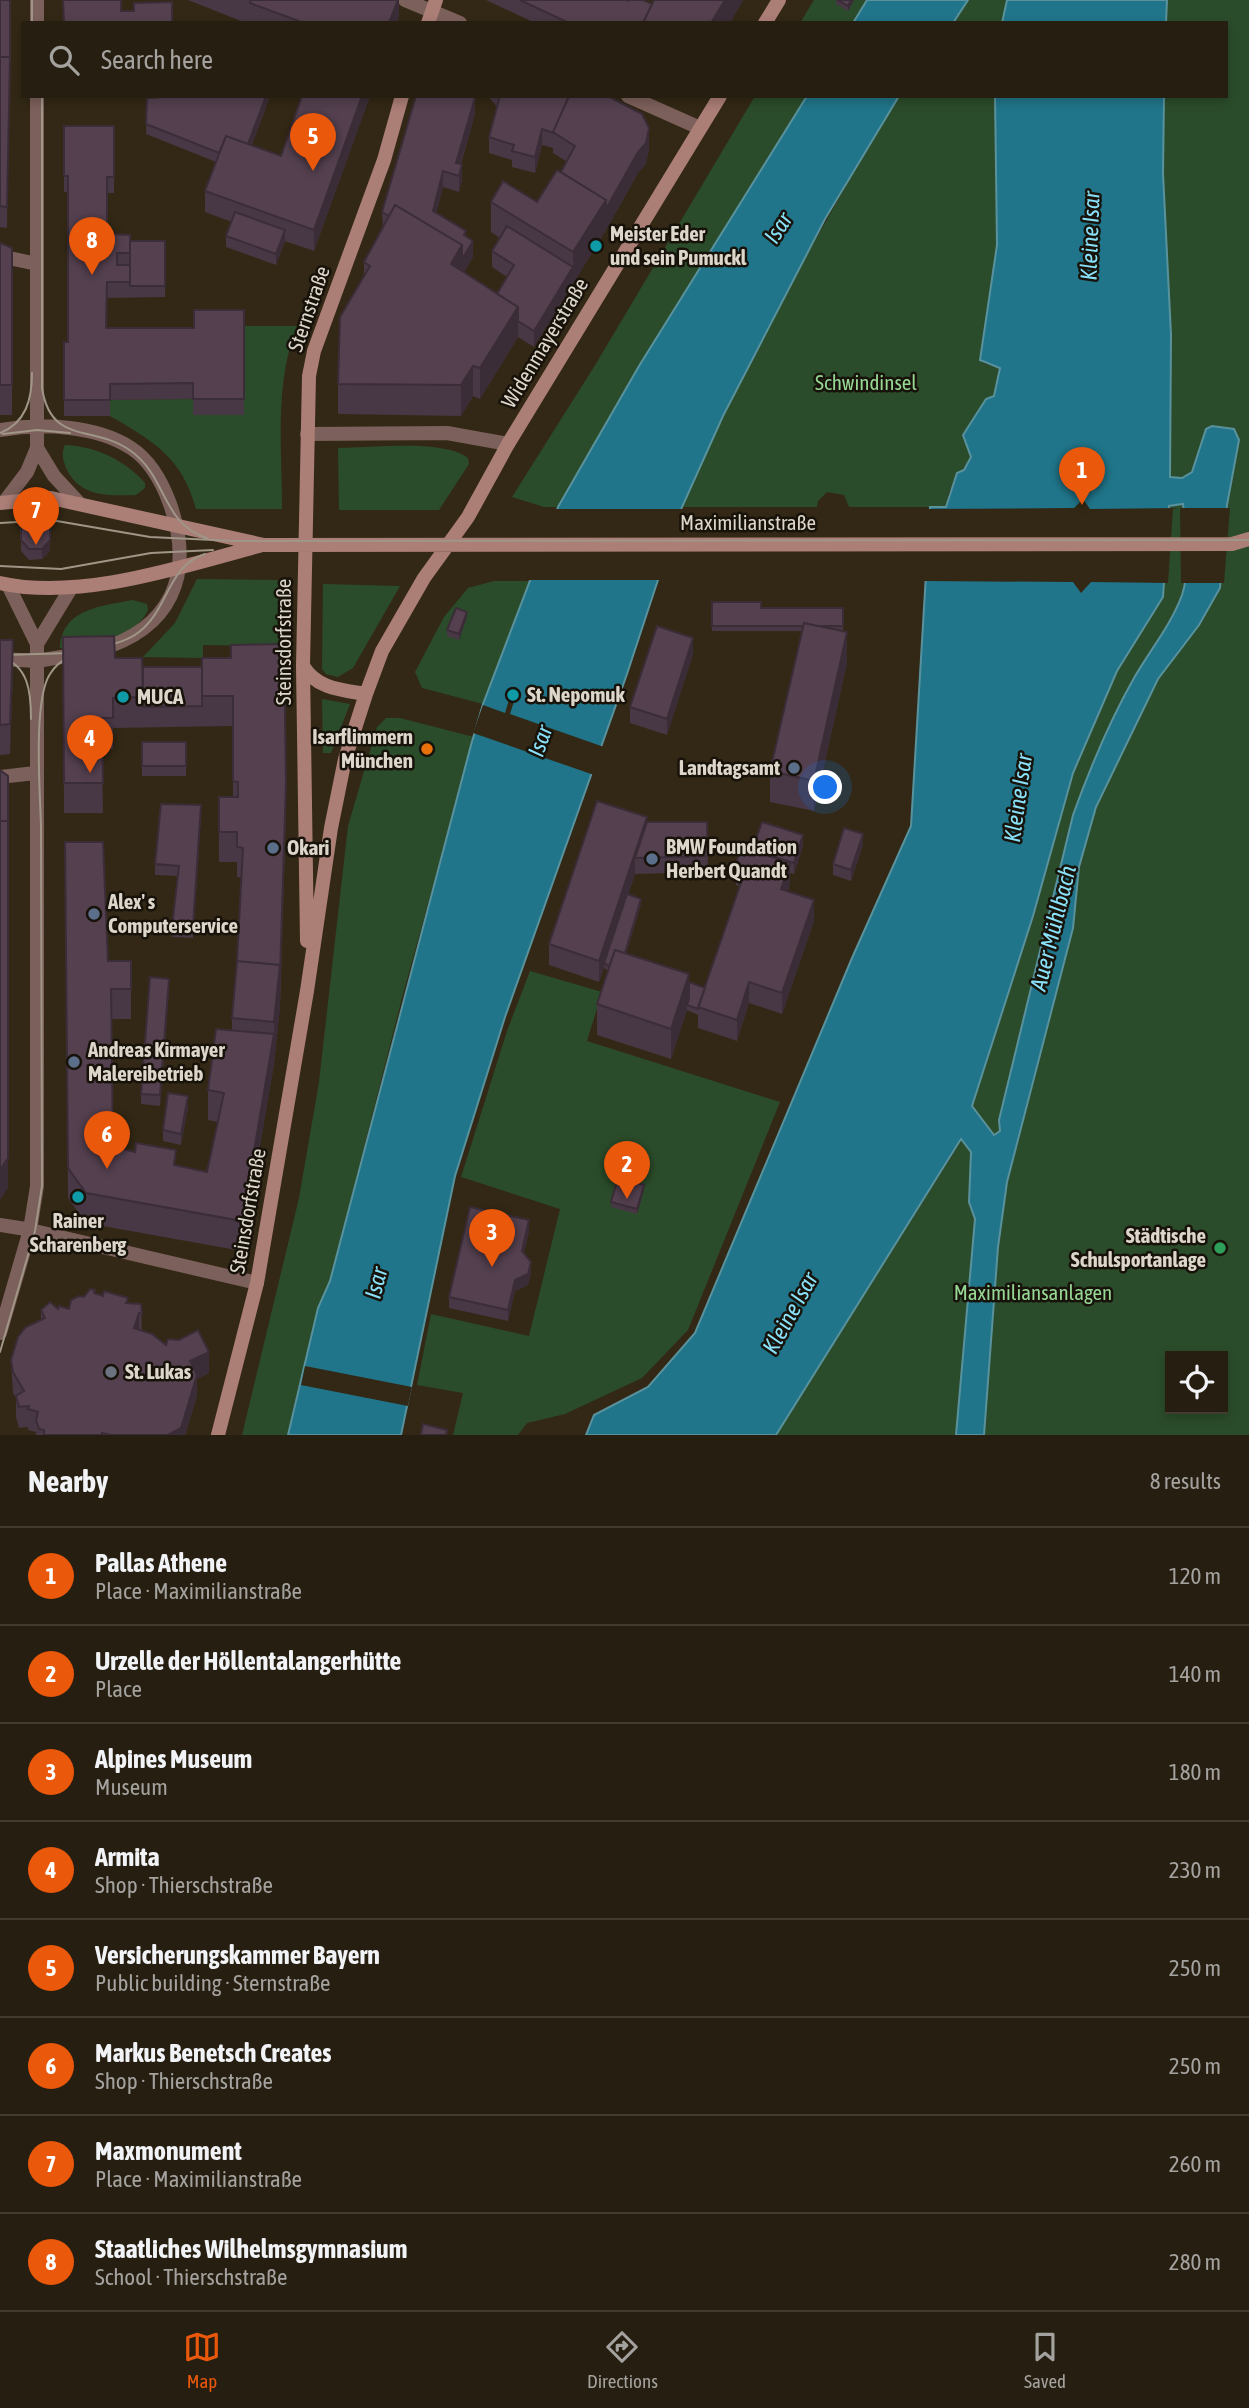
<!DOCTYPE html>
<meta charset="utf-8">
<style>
:root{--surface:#261e10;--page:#2e2719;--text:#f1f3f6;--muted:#a4a29f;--line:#423c30;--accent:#ea580c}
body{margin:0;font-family:"Asap Condensed",sans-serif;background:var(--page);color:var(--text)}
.controls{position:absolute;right:21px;bottom:21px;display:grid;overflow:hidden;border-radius:0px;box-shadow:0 4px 10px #0003}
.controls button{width:63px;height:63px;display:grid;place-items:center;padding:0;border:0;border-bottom:2px solid var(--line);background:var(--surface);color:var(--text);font:35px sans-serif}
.you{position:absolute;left:826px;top:788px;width:24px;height:24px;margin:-18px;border:5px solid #fff;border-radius:50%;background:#1a73e8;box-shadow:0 0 0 10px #1a73e833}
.badge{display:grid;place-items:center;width:46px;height:46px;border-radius:50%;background:var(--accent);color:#fff;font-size:23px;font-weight:700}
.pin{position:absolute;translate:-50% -58px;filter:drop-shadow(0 2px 4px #0008)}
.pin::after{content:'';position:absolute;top:37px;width:24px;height:21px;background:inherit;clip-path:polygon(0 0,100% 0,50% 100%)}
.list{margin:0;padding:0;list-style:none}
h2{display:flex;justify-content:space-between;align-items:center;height:91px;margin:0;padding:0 28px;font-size:30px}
h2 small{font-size:23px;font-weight:400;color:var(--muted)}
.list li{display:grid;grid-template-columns:46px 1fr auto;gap:21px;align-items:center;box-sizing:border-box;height:98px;padding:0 28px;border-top:2px solid var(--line)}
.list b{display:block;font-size:26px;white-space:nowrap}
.list p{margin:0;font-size:23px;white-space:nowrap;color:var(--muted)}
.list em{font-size:23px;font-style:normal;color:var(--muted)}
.icon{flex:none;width:38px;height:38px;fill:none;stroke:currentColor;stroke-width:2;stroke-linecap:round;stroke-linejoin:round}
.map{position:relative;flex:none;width:1249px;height:1435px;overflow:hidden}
.search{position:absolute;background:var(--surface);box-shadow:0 4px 10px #0003;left:21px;right:21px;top:21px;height:77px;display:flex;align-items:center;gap:18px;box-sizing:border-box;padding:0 24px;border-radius:0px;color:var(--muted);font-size:26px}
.sheet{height:875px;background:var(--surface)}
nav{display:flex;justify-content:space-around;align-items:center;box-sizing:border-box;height:98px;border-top:2px solid var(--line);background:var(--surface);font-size:19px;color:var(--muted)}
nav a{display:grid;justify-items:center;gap:4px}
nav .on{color:var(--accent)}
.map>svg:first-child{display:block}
</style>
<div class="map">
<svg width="1249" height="1435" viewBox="0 0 1249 1435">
<rect width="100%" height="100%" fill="#332815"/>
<path fill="#2b4c2a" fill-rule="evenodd" d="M814,0H867L853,23H800Z
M968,0H1007L1002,23H953Z
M1167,0H1249V1435H776L960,1143L1033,916L1073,773L1117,671L1163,597L1171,335L1163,173L1164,96H1226V23H1166ZM1170,1356H1223V1409H1170Z
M755,96H807L639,366L558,507H544L512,497L597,362Z
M899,96H995L997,245L980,360L985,364L1000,368L994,396L977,413L964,435L971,457L949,492L946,507H849L844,495L827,492L818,501L817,507H682C744,365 819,229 899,96Z
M244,326H297C274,385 282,447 282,509H196C182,457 153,441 110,416V400L193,399L194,415Z
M65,445C95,446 125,460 145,483V488L136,495C108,496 79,497 66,468C63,459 61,454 65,445Z
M338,448C371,448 443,439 468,458L469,464L439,510H339Z
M197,579L284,580V646L203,645V658L143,657L175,623Z
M494,581H531L483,704L422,688L415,672L444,617L468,588Z
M323,584L400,586L353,668L338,677L326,674L322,669Z
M133,600L147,604L148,610C135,639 89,647 60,648C62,609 101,606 133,600Z
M322,699L350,704L331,753H323Z
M386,718H400L474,737L402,998L330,1281L318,1308L288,1435H242L299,1198L319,1082L348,826L377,727Z
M530,971L602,992L587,1041L780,1102L688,1330L642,1378L565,1414L527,1423L518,1435H453L463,1393L417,1385L431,1314L529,1336L560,1209L461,1177L507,1031Z"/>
<path fill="#20758a" stroke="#59929d" stroke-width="2" fill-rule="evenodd" d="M867,0H968L953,23H853Z
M1007,0H1167L1166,23H1002Z
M807,96H899L825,219L723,416L682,507L627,674L505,1017L455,1176L401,1435H288L318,1308L330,1281L471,745L483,704L558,507L639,366Z
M995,96H1164L1163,173L1171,335L1170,477L1182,478L1192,472L1206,429L1212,426L1234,429L1239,440L1227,505L1220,588L1199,625L1158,679L1096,807L1079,867L1073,928L1007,1182L998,1247L984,1435H956L975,1219L969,1202L971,1152L961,1139L776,1435H586L594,1415L648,1387L695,1333L852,958L911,826L930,507H946L957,473L964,470L971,457L963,435L986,399L994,396L1000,368L980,360L997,245ZM1183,504C1186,532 1191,568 1182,595C1171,625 1150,650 1134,678C1109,722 1090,768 1073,815L999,1120L1000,1131L994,1135L972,1106L1033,916L1073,773L1117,671L1163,597L1169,506Z"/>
<path fill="#332815" d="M1083,499L1090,509L1178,508L1173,509L1168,583L1091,582L1081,593L1073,582L922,581L926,509L1074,508Z
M1180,508H1230L1224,583H1181Z
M553,509H685L662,580H527Z
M511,693L516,695L510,714L604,747L594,775L473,733L483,705L505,713Z
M305,1366L412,1387L408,1406L301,1385Z"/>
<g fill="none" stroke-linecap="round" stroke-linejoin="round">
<path stroke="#7c605b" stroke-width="14" d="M37,0V23
M405,0L460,23
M628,96L700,128
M0,256L37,264
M0,430C40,423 96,425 131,448C151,461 162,482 170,504C195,575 171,629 98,650
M307,434L447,433L508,444
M37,448L54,476L80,504
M5,501L27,472L37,448V96
M37,644L71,588
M0,659L37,661L79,654
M0,777L35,773
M0,1225L26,1229L257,1283
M0,1333L30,1230L37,1186V644L8,585"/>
<path stroke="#ab7e76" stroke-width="14" d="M428,23L436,0
M765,23L779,0
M0,503L51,498L264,545L1232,544L1249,539
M0,583C80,601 181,567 259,546
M303,666C317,689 341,690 366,694
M307,941L303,666L309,376L314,351L384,160L402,96
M218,1435L257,1283L307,991L331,828L345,759L366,694L382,651L424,578L468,517L508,444L720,96"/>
<path stroke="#9f9688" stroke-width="2" d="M32,0V23
M42,96V388C51,446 94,424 131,451C168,478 161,523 207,538
M0,433C26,423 32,399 32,373
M3,434L37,430L70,433
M0,523L51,520L150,537L235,541L1249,540
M0,566L61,569L151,553L213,550
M2,655L72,653
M0,657C29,665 31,693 31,719
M0,1352L35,1231L42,1186C41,1066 41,946 41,826C40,791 33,700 50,674C68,644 114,652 139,632C169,609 167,566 205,554"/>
</g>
<path fill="#483744" d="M0,0H10L7,228L0,227Z
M188,0H399V17L397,23H246Z
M486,0H626L628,1L652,4L654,0H743L730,23H535Z
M836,0H854L848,11L836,4Z
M270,96L252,145L281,156L302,96H370L314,251L285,241L276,265L226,247V236L232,222L205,212V191L216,162L146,134L147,98Z
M488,96H608L649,149L646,164L638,173L606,230L534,347L518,337L480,399L473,396L461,416L338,414V384L364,275V262L383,228L382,212L475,114L461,164L462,180L459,192L443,187L436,214L466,236L473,257L464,272L497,294L507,277L492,267V251L500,238L491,232V202H537L561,172L566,161L553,153V148L542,145L535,173L512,167V160L489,153V137L497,107Z
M64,126H114V193H107V234L130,241H165V297L107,298L106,328H194L244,310V415H193V399L110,400V416H64V342H68V192H64Z
M0,243L12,248V415H0Z
M21,528H50V551L42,559L29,560L21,551Z
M712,602L761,608H843V631L847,663L814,811L770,802V771L802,631H712Z
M467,617L459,640L447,636V630Z
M63,637L115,658L143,667H202L231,658L286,813L280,1007L274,1064L242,1251L86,1223L68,1198L65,842L108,961H131V1019H112L113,1147L176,1165L207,1172L218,1122L208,1120V1090L232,1030V1018L237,961L242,878L237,877V862H219V832L233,797V726L113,728V749H102L103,813H64Z
M0,640L13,670L10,754L0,755Z
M693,654L667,735L630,723V707Z
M142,742H186V776H142Z
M201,816L193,938L172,937V926L178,876L155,875V864Z
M647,822H707L708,872L635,874L628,895L641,904L626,954L689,982L705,988L740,886L736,885V864L752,851L803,846L794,874L790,873V884L788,891L814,921L782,1014L749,1003L737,1041L698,1028V1015L687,1010L671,1059L597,1035V1004L608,971L604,968L599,982L549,965V944Z
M863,845L851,881L833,875V864Z
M169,990L160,1106L141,1104V1094Z
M188,1107L181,1145L163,1141V1130Z
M644,1190L637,1214L611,1207V1202Z
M529,1231L524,1253L531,1273L528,1285L515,1291L508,1321L449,1308V1297Z
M95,1293L128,1303L141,1304L142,1331L166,1345L209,1373L197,1379V1396L185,1435H36V1432L28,1430V1427L19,1428L16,1417V1398L13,1393L11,1360L41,1320V1310L58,1309H69L84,1297Z"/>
<path fill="#3b2d37" d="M398,0H399V17L397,23H389Z
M725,0H743L730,23H711Z
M851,0H854L848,11V6Z
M266,96H270L245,164V153Z
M362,96H370L314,251V230Z
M475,98V114L457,175L456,163Z
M649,128V149L646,164L638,173L606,230L534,347V331L573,267V252Z
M542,129V145L535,173V157Z
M462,164V180L459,192V176Z
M443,171V187L433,227V211Z
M285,230V241L276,265V254Z
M473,241V257L451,294V264L462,245Z
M518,307V337L480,399V368Z
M473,366V396L461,416V385Z
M50,540V551L42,559V549Z
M467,612V617L459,640V634Z
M847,632V663L814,811V781Z
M693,638V654L667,735V719Z
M13,640V670L10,754V724Z
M286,783L280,1007L274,1064L242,1251V1221L274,1034Z
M201,805V816L193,938V927Z
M647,817V838L635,858V874L605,964L604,963V968L599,982V961Z
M863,834V845L851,881V870Z
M803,835V846L794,874V863Z
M790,863V884L781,910V889Z
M641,899V904L623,963V958Z
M814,900V921L782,1014V993Z
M689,974V1004L687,1005V1010L671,1059V1029Z
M169,979V990L160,1106V1095Z
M749,982V1003L737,1041V1020Z
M188,1096V1107L181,1145V1134Z
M8,1158V1188L0,1200V1170Z
M644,1185V1190L637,1214V1209Z
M529,1220V1231L522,1262V1251Z
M531,1262V1273L528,1285L515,1291L508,1321V1310L515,1280Z
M139,1313V1334L134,1328Z
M209,1352V1373L197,1379V1396L185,1435H168L190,1361Z"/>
<path fill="#54404f" stroke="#3b2d37" stroke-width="2" d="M0,0H10V62V57H0Z
M63,0H121V11H134V3L172,2V23H64Z
M251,0H398L389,23H304L250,3Z
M520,0H626L628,1L629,0H643L652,4L643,23H569Z
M654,0H725L711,23H643Z
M838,0H851L848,6Z
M0,57H10L7,207L0,206Z
M266,96L248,144L226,136L219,153L146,124L147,98L180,96Z
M302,96H362L314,230L205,191L226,136L281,156Z
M416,96H469L475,98L456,163L462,164L459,176L443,171L433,211L466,231L464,235L473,241L462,259V245L395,205L389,216L382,212Z
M500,96H569L553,132L554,133L542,129L535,157L512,151L514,145L489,137Z
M569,96H608L642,114L649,128L646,143L638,152L606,209V200L561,172L575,146L553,132Z
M64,126H114V177H107V234L130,235V253H117V265H130V282H107L106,328H194V310H244V399H193V383L110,384V400H64V342H68V176H64Z
M557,170L606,200L573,252L491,202L503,181L537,202Z
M395,205L462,245L451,264L518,307L480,368L473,366L461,385L338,384L340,317L370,266L364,262Z
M235,212L285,230L276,254L226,236Z
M507,226L573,267L534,331L518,321V307L497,294L514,265L492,251Z
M130,241H165V286H130Z
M0,243L12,248V385H0Z
M30,520H42L50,528V540L42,549H29L21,540V528Z
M712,602H761V608H843V626H817L804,623L803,626H712Z
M456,608L467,612L459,634L447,630Z
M804,623L847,632L814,781L770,771Z
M657,626L693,638L667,719L630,707Z
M114,636L115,658H142L143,697L113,698V718H102L103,783H64L63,637Z
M0,640H13L10,724L0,725Z
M284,644L286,783L280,976V965L237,961L243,848L237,847V832H219V797H238V782L233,781V696H202V658H231V645Z
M143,667H202V706L143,707Z
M142,742H186V766H142Z
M0,770L8,776V821H0Z
M597,801L647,817L599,961L549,944Z
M161,804L201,805L193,927L172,926L179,866L155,864Z
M0,821H8V1158L0,1170Z
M647,822H707L708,856L635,858Z
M762,822L803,835L794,863L752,850Z
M844,828L863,834L851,870L833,864Z
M65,842H103L108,961H131V989H111L113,1147L135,1152L136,1143L176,1150L174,1165L207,1172L224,1093L208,1090L216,1029L274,1034L242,1221L86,1193L68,1168Z
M741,847L790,863L781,889L814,900L782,993L749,982L737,1020L698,1007L746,868L736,864Z
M627,894L641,899L625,953L615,950L609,966L604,963Z
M615,950L689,974L671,1029L597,1004Z
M237,961L280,965L274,1022L232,1018Z
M150,977L169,979L160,1095L141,1094Z
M689,982L705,988L698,1009L687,1005L689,999Z
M168,1093L188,1096L181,1134L163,1130Z
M618,1178L644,1185L637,1209L611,1202Z
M470,1207L529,1220L522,1251L531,1262L528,1274L515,1280L508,1310L449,1297Z
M90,1289L95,1290L94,1293L103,1296L104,1291L128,1298L126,1303L141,1304L142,1314L139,1313L134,1328L152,1334L166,1345L168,1339L179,1340L198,1330L209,1352L190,1361L197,1375L181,1428L168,1435H111L102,1433V1435H44V1430L39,1429L36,1420L38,1412L28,1409L29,1406L19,1407L16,1396L24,1391L13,1372L11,1360L18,1337L26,1327L45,1318L41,1310L50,1302L58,1309L59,1306L69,1309L71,1300L79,1296L84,1297Z
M423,1424L447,1430L446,1435H421Z"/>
<g fill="#0f9aa8" stroke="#17120a" stroke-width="2.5">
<circle cx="596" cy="246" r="7"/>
<circle cx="513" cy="695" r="7"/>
<circle cx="123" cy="697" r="7"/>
<circle cx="78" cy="1197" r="7"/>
</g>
<circle fill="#e8710a" stroke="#17120a" stroke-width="2.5" cx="427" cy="749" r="7"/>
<g fill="#5c6f8a" stroke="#17120a" stroke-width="2.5">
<circle cx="794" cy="768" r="7"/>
<circle cx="273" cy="848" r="7"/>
<circle cx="652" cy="859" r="7"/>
<circle cx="94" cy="914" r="7"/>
<circle cx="74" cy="1062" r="7"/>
</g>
<circle fill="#2e9e5b" stroke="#17120a" stroke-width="2.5" cx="1220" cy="1248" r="7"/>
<circle fill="#6b7280" stroke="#17120a" stroke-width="2.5" cx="111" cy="1372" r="7"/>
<g text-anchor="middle" stroke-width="5" stroke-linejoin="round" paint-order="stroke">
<g font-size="21" font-weight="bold" fill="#ddd6ca" stroke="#17120a" text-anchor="start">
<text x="610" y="241">Meister Eder<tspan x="610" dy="24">und sein Pumuckl</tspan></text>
<text x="527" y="702">St. Nepomuk</text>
<text x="137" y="704">MUCA</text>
<text x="413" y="744" text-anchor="end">Isarflimmern<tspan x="413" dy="24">München</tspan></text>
<text x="780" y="775" text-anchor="end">Landtagsamt</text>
<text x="666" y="854">BMW Foundation<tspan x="666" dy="24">Herbert Quandt</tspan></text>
<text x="287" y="855">Okari</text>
<text x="108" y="909">Alex' s<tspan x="108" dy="24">Computerservice</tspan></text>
<text x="88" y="1057">Andreas Kirmayer<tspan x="88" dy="24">Malereibetrieb</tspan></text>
<text x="78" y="1228" text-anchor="middle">Rainer<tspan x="78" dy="24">Scharenberg</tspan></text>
<text x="1206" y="1243" text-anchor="end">Städtische<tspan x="1206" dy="24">Schulsportanlage</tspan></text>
<text x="125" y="1379">St. Lukas</text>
</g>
<g font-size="21" fill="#ddd6ca" stroke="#17120a">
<text transform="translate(309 309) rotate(-71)" y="7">Sternstraße</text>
<text transform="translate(545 343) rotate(-59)" y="7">Widenmayerstraße</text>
<text x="748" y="530">Maximilianstraße</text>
<text transform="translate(284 642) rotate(-90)" y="7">Steinsdorfstraße</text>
<text transform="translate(248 1211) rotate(-80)" y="7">Steinsdorfstraße</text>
</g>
<g font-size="21" fill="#96d794" stroke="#17120a">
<text x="866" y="390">Schwindinsel</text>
<text x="1033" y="1300">Maximiliansanlagen</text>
</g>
<g font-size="23" font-style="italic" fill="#8ae2fa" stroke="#17120a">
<text transform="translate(778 228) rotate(-57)" y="8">Isar</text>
<text transform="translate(1090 236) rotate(-88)" y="8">Kleine Isar</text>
<text transform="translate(540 741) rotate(-71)" y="8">Isar</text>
<text transform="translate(1018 798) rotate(-82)" y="8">Kleine Isar</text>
<text transform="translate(1053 928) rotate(-76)" y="8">Auer Mühlbach</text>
<text transform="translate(376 1283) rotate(-76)" y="8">Isar</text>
<text transform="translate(790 1313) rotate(-61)" y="8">Kleine Isar</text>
</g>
</g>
</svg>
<div class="controls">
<button><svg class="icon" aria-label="locate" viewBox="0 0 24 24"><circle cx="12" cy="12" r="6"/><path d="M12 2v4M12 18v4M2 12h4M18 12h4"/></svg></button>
</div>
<div class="you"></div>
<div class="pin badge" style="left:1082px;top:505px">1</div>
<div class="pin badge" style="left:627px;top:1199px">2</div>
<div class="pin badge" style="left:492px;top:1267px">3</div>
<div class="pin badge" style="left:90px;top:773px">4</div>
<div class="pin badge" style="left:313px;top:171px">5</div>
<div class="pin badge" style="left:107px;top:1169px">6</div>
<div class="pin badge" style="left:36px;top:545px">7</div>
<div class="pin badge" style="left:92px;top:275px">8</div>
<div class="search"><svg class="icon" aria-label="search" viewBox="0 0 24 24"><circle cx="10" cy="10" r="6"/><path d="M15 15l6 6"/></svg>Search here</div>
</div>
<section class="sheet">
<h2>Nearby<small>8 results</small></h2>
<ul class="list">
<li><span class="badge">1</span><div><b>Pallas Athene</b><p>Place · Maximilianstraße</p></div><em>120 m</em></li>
<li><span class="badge">2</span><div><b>Urzelle der Höllentalangerhütte</b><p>Place</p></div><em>140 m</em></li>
<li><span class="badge">3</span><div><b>Alpines Museum</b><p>Museum</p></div><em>180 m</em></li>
<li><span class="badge">4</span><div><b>Armita</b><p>Shop · Thierschstraße</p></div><em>230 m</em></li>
<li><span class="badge">5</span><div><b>Versicherungskammer Bayern</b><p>Public building · Sternstraße</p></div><em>250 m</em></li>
<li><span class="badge">6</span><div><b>Markus Benetsch Creates</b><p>Shop · Thierschstraße</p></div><em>250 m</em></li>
<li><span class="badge">7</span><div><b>Maxmonument</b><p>Place · Maximilianstraße</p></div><em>260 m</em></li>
<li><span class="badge">8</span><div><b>Staatliches Wilhelmsgymnasium</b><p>School · Thierschstraße</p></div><em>280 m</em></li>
</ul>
</section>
<nav>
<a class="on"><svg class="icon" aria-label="map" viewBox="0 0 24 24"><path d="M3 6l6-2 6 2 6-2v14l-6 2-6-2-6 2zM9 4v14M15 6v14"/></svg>Map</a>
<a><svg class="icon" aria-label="directions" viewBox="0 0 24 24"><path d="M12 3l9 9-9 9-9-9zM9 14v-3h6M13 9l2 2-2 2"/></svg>Directions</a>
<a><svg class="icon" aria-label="saved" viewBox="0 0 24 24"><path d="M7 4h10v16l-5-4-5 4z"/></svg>Saved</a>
</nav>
